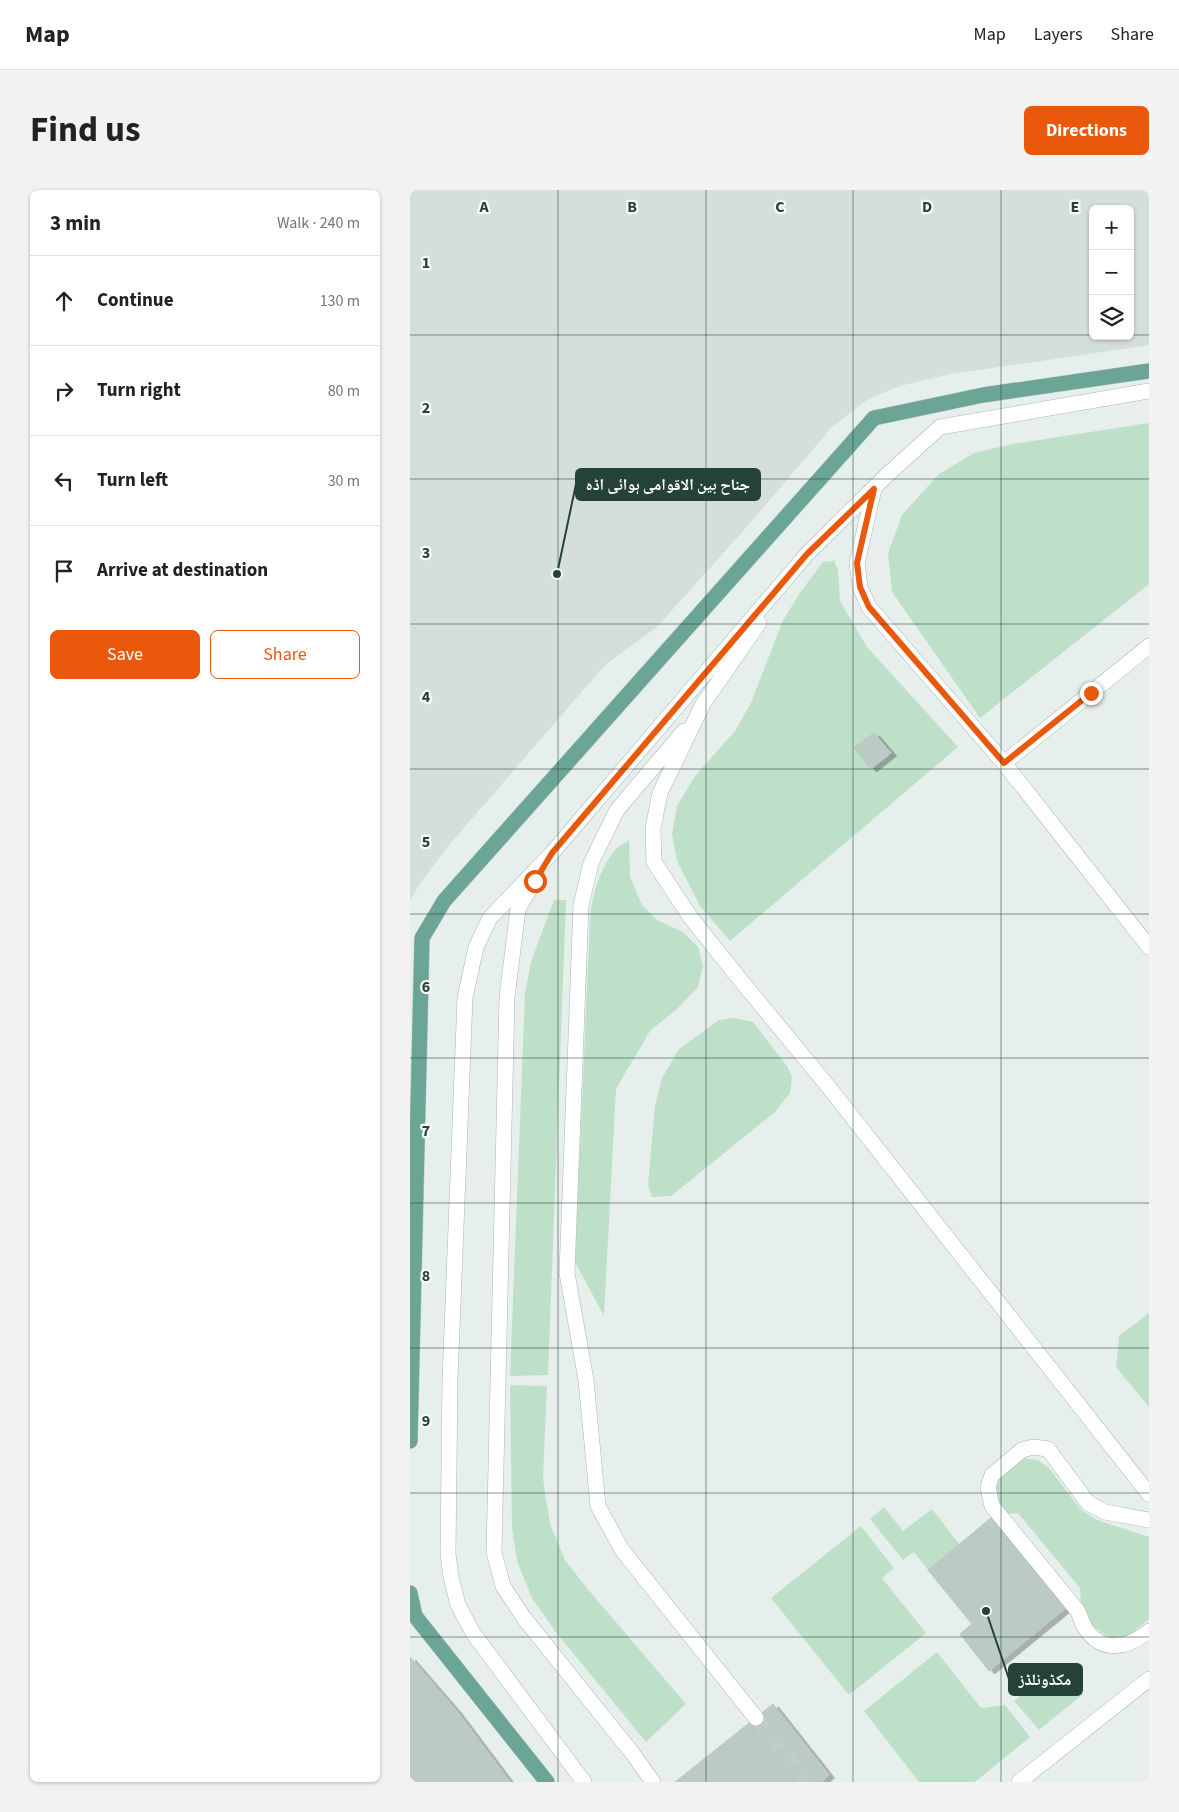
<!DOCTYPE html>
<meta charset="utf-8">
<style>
:root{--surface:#fff;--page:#f2f2f2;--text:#222;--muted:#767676;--line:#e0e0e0;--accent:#ea580c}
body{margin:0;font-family:"Source Sans 3","Noto Naskh Arabic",sans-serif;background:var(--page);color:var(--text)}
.controls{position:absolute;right:15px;top:15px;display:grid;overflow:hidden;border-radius:8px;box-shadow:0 1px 4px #0004}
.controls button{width:45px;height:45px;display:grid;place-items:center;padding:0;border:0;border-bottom:1px solid var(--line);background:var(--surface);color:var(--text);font:25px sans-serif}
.stop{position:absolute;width:15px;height:15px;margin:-11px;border:4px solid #ea580c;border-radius:50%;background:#fff}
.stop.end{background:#ea580c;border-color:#fff;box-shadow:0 1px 5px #0008}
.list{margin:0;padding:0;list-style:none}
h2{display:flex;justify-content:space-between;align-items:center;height:65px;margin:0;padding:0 20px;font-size:21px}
h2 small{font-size:16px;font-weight:400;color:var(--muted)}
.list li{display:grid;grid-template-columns:32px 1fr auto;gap:15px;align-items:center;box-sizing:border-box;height:90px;padding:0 20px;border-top:1px solid var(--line)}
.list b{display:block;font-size:19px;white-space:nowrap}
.list em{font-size:16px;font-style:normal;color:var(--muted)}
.actions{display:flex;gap:10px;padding:15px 20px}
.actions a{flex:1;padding:11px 0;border:1px solid var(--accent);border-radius:8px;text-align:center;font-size:18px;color:var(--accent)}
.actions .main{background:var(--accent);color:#fff}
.icon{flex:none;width:28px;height:28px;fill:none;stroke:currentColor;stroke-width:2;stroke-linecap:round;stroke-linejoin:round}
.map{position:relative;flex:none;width:739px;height:1592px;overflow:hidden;border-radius:8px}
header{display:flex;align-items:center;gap:30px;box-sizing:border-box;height:70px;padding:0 25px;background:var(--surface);border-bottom:1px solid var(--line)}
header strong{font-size:24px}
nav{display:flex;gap:28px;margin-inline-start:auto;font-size:18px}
.intro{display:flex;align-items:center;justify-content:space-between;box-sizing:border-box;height:120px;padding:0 30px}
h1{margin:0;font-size:35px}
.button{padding:12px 22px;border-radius:8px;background:var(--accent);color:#fff;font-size:18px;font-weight:700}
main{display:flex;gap:30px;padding:0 30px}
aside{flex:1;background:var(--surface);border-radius:8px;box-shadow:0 1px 4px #0004}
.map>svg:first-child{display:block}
</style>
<header>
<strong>Map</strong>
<nav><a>Map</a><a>Layers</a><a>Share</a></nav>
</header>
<div class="intro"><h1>Find us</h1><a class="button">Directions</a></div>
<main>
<aside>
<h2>3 min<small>Walk · 240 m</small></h2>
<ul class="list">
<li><svg class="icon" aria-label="ahead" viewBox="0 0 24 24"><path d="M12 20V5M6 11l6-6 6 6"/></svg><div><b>Continue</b></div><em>130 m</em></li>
<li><svg class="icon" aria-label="right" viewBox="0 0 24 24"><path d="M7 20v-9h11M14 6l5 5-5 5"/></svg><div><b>Turn right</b></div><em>80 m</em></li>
<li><svg class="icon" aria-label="left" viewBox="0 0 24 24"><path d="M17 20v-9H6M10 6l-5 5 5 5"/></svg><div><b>Turn left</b></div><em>30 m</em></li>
<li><svg class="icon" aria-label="arrive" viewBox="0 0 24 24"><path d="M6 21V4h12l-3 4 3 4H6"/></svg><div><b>Arrive at destination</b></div></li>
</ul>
<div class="actions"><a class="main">Save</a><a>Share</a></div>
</aside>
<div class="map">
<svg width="739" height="1592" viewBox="0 0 739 1592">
<defs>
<filter id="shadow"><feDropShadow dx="5.5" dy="3" stdDeviation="0" flood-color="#0004"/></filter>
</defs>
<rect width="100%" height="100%" fill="#e6efeb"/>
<path fill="#d4dfda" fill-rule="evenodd" d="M0,0H739V155L536,185L490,196L457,210L422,237L342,331L247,437L195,475L40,654L11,692L0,711ZM683,19H720V146H683Z"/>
<path fill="#bfe0c8" d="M739,233V394L570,528L482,402L478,363L492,325L529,284L564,263L602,254Z
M424,371L428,380L430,411L457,457L548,557L320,751L290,716L267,671L262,644L267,616L285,586L325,541L341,513L373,430L392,400L413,372Z
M219,650L220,687L232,715L247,730L273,742L288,757L293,776L288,797L266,820L240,841L206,899L194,1126L165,1072L180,729C182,705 190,677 206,659C210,655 215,653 219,650Z
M144,710H156L138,1185L100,1186L115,803L121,772Z
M324,828L343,832L377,876L382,887L380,903L365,922L261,1006L242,1007L238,995L245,916L252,888L269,859L309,830Z
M739,1123V1217L706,1177L709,1146Z
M100,1195L137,1196L133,1289L140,1334L155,1370L176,1397L276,1514L236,1552L145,1441L122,1408L107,1371L102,1338Z
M612,1268L628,1270L640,1279L671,1320L687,1330L739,1347V1429L718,1446L711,1448L699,1447L677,1432L671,1414L670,1398L608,1323L596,1324C575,1293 587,1288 612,1268Z
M474,1317L493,1341L522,1319L549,1354L518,1380L504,1362L493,1370L460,1329Z
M451,1336L484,1378L472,1388L516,1443L439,1505L361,1408Z
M527,1462L571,1518L595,1515L620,1547L565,1592H509L454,1521Z
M649,1474L673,1504L629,1540L604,1511Z"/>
<path fill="#bbcac4" stroke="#b8c9c2" filter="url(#shadow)" d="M464,543L481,563L461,579L444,558Z
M582,1327L656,1418L579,1481L550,1444L562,1434L518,1380Z
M0,1467L46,1520L100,1592H0Z
M363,1514L419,1585L411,1592H265Z"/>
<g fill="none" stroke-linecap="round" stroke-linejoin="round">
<path stroke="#bfccc8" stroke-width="15" stroke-dasharray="15 8" stroke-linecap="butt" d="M346,1528L397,1592"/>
<g stroke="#a8b8b2" stroke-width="16">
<path id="minor" d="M464,299L447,373L450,397L459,417L594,573L739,757
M349,433L293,514L250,603L243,638L244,672L281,728L328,787L417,895L739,1304
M274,541L207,620L181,673L171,715L157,1083L176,1190L188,1316L212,1360L346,1528
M594,573L739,456
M126,689L108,719L97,807L84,1362L93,1396L114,1428L223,1564L243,1592
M739,1330L695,1322L678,1313L638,1259L623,1257L612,1260L582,1285L578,1297L582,1316L667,1420C670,1425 672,1433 675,1438C692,1464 718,1458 739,1441
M174,1592L63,1443L48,1415L41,1387L38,1364L40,1190L55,808L66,757L80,728L142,663L397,364L477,285L530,237L739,201
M609,1592L739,1489"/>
</g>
<g stroke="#c2cac8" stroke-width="16">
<path id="major" d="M0,1251L12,748L34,711L464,228L573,205L739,181
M0,1403L5,1426L137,1592"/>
</g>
<use href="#minor" stroke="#fff" stroke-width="15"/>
<use href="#major" stroke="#6aa596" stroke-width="15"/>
</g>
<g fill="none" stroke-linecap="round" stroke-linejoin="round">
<path stroke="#ea580c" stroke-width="6" d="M125,691L142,663L397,364L464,299L447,373L450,397L459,417L594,573L681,503"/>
</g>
<path fill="none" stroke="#24423a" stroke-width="1" stroke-opacity="0.55" d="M148,0V1592M296,0V1592M443,0V1592M591,0V1592M0,145H683M720,145H739M0,289H739M0,434H739M0,579H739M0,724H739M0,868H739M0,1013H739M0,1158H739M0,1303H739M0,1447H739"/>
<g font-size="16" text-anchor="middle" font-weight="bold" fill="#24423a" stroke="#f7fbf9" stroke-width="4.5" stroke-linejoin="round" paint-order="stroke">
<text x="74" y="22">A</text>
<text x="222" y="22">B</text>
<text x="370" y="22">C</text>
<text x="517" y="22">D</text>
<text x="665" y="22">E</text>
<text x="16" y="78">1</text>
<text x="16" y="223">2</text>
<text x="16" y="368">3</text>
<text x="16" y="512">4</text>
<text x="16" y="657">5</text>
<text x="16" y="802">6</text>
<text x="16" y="946">7</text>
<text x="16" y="1091">8</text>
<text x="16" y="1236">9</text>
</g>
<path fill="none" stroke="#24423a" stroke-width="2" d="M147 384L166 294M576 1421L599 1489"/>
<g fill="#24423a" stroke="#f7fbf9" stroke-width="2">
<circle cx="147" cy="384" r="5"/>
<circle cx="576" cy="1421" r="5"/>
</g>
<g fill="#24423a" stroke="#24423a" stroke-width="2">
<rect x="166" y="279" width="184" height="31" rx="5"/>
<rect x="599" y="1474" width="73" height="31" rx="5"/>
</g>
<g font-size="16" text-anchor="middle" font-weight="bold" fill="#fff">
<text x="258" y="300">جناح بین الاقوامی ہوائی اڈہ</text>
<text x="635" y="1495">مکڈونلڈز</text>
</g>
</svg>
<div class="controls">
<button>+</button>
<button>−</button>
<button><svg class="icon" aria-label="layers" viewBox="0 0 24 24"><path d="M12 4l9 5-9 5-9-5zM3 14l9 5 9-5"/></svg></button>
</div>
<div class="stop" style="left:125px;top:691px"></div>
<div class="stop end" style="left:681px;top:503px"></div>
</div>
</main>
